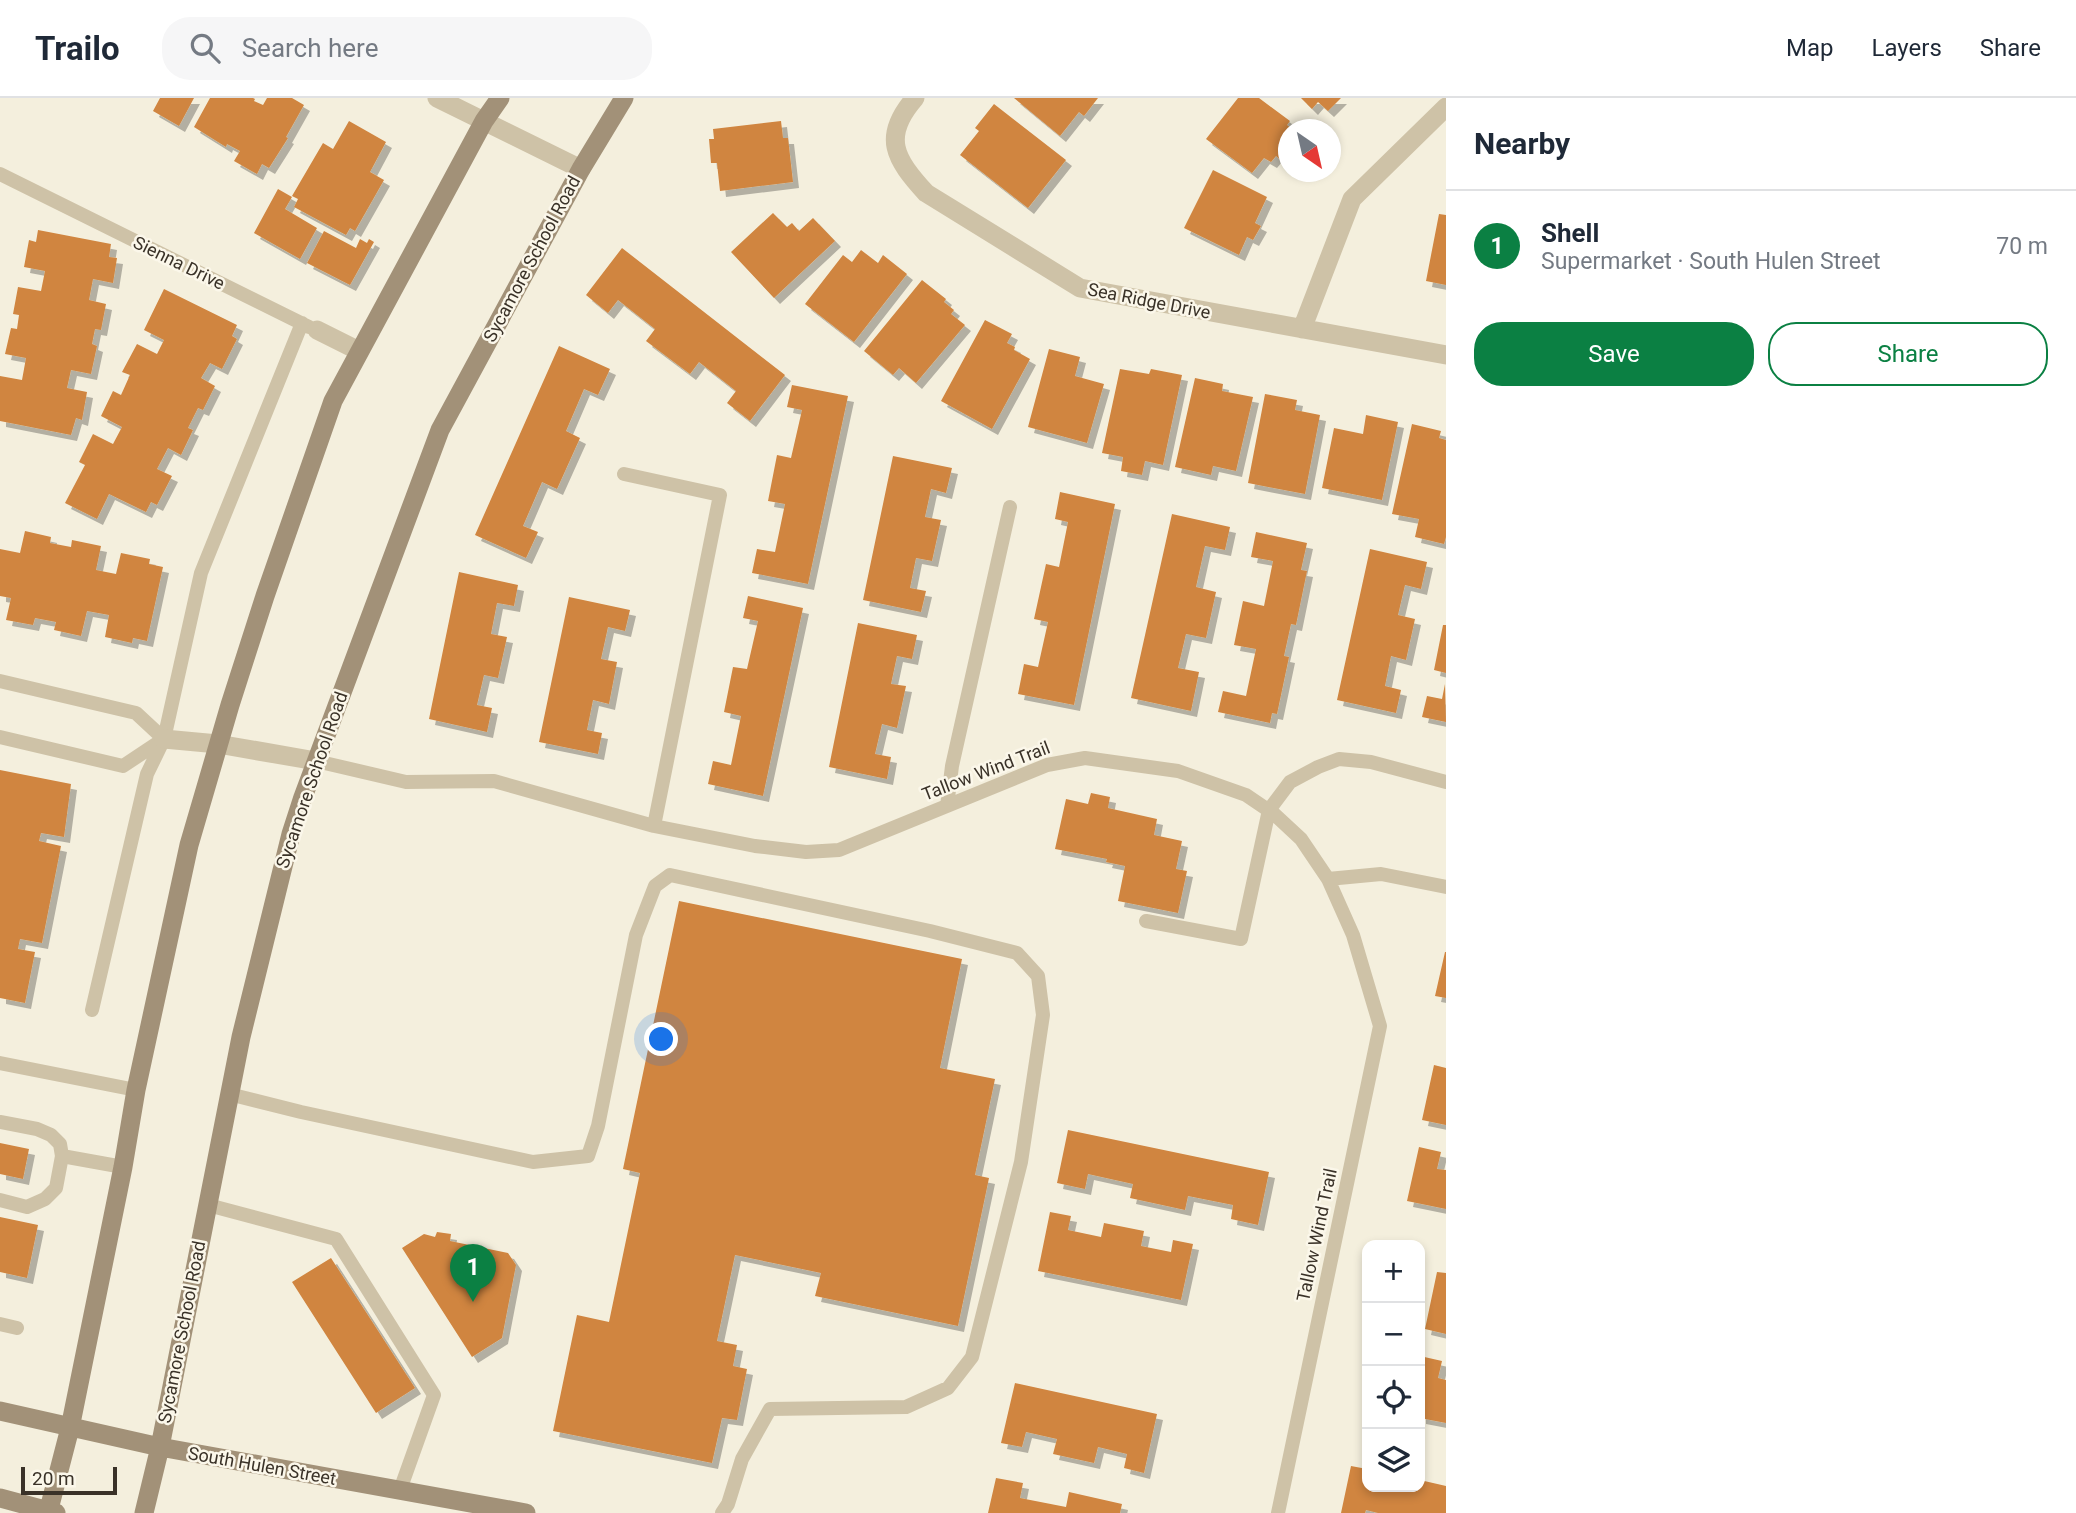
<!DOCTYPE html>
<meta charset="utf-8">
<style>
:root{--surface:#fff;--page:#f6f6f7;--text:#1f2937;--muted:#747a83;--line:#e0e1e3;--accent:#0b8043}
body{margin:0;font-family:Roboto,sans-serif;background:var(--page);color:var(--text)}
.controls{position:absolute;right:21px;bottom:21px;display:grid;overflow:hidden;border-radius:14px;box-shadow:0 4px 10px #0003}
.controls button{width:63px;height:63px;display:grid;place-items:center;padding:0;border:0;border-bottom:2px solid var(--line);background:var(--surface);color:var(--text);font:35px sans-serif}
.compass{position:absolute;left:1278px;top:21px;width:63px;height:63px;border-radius:50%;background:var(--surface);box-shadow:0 4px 10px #0003;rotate:146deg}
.scale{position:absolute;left:21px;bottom:18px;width:96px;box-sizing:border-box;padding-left:7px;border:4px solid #3a3228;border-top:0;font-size:19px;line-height:24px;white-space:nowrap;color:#3a3228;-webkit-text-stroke:5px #fbf7ea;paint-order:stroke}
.you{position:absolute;left:662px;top:942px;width:24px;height:24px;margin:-18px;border:5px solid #fff;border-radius:50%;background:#1a73e8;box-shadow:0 0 0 10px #1a73e833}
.badge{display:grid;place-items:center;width:46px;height:46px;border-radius:50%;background:var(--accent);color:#fff;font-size:23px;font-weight:700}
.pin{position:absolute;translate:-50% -58px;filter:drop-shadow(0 2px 4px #0008)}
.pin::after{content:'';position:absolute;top:37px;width:24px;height:21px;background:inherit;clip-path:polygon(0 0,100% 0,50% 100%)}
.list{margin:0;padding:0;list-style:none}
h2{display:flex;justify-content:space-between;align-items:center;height:91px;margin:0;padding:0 28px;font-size:30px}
h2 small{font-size:23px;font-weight:400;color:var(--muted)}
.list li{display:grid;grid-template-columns:46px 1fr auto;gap:21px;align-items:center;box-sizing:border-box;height:112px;padding:0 28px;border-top:2px solid var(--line)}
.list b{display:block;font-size:26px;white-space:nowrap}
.list p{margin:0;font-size:23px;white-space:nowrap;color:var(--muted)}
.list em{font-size:23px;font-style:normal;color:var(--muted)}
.actions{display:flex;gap:14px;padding:21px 28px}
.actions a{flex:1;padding:16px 0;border:2px solid var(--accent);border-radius:28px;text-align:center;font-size:24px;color:var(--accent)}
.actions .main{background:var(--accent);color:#fff}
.icon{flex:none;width:38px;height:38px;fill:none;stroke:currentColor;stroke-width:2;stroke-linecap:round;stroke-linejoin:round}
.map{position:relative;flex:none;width:1446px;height:1415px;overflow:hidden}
header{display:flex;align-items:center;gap:42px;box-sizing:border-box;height:98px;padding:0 35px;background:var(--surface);border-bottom:2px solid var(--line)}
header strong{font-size:33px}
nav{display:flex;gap:38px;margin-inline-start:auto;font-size:24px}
.search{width:490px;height:63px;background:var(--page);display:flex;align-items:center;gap:18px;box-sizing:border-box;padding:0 24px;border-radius:28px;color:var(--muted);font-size:26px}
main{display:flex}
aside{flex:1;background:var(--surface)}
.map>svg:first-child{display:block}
</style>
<header>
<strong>Trailo</strong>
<div class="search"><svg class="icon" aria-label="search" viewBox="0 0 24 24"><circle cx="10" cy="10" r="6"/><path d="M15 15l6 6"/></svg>Search here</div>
<nav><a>Map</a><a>Layers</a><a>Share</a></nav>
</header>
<main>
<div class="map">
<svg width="1446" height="1415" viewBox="0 0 1446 1415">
<defs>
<filter id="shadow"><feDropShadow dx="6" dy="6" stdDeviation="0" flood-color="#0004"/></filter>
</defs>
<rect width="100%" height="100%" fill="#f4efdd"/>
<path fill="#d0853f" filter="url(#shadow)" d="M160,0H194L179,28L153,13Z
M210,0H253L255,1L254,3L263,7L267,0H292L304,7L286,39L288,40L269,70L262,66L257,76L234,63L240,53L227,46L226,49L194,29Z
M1014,0H1098L1084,18L1079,14L1060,38Z
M1238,0H1259L1290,23L1287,27L1293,32H1288V68L1276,58L1271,64L1264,60L1252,75L1206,41Z
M1301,0H1341L1328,13L1318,4L1312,11Z
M994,6L1066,62L1028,110L960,57L979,33L975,30Z
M349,23L386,44L370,74L384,82L355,133L350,130L346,137L294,109L298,101L292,98L323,45L333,51Z
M781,23L783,40H788L793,84L720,93L717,65H711L709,41H714L713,31Z
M1213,72L1267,99L1255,125L1261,128L1253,142L1247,139L1239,157L1184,130Z
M278,91L292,99L285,111L317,130L300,161L254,135Z
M773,115L787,129L792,125L799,133L813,120L835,143L774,200L731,154Z
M1439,116L1446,117V187L1426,183Z
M38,132L111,146L109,159L117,160L113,185L93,181L89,202L106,206L101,232L95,231L92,246L97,248L91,276L71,272L67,290L87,294L82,322L76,320L71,337L0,323V278L22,282L26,260L5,256L11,230L17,231L19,217L13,216L18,189L41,193L45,173L24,169L29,142L36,144Z
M324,133L356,150L360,141L367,145L369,141L374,144L350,187L307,165Z
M622,150L785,277L750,323L727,305L736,293L699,264L690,276L646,243L655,231L618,202L608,215L586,197Z
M861,152L878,165L883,157L907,176L854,244L805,206L843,157L852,164Z
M922,182L946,201L944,204L954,212L951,216L965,227L916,285L899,270L893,277L864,253Z
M164,191L237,227L232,238L237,241L222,271L210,265L201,280L215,288L203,312L198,310L188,330L193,332L181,357L168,350L157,371L172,378L157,407L151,404L146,414L109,396L97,421L65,405L85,367L79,364L93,336L113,346L122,329L101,318L113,293L121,297L130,277L122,274L137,246L157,256L164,242L144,232Z
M985,222L1012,236L1007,245L1015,249L1014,252L1030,261L992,331L941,303Z
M559,248L610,271L598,297L584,291L566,333L580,340L557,391L542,384L523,428L538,434L526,460L475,437Z
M1049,251L1080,259L1075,278L1104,286L1087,345L1028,329Z
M1120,271L1149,276L1151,271L1182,277L1163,367L1145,363L1142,377L1121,373L1123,359L1102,355Z
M1195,280L1223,286L1222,293L1253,299L1236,373L1213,368L1211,377L1175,369Z
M792,287L848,298L808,486L752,475L757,451L775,454L785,406L768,403L777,357L791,360L802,312L787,309Z
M1265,296L1297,302L1295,312L1320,317L1305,396L1248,385Z
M1366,317L1398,324L1382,402L1322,390L1334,330L1363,336Z
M1412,326L1441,333L1439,340L1446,342V439L1444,446L1415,439L1419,421L1392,416Z
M893,358L952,370L946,395L931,391L925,419L941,422L932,463L916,460L910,490L926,493L921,514L863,502Z
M1060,394L1115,406L1074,607L1018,596L1024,566L1038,569L1048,524L1034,521L1046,466L1059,469L1068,424L1055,421Z
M1172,416L1230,429L1225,452L1205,448L1196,489L1216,494L1206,540L1186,536L1178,570L1199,574L1191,613L1131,600Z
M25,433L51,439L50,445L71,449L72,442L101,448L96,472L116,476L121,455L150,461L149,466L163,469L147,543L133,540L132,545L105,539L109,517L87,513L81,538L54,532L56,524L35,520L33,527L6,522L11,500L0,498V451L20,455Z
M1256,434L1307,445L1301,472L1307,473L1296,527L1291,526L1284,558L1289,559L1277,616L1272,615L1270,625L1218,614L1223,593L1246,598L1256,551L1234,547L1243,503L1264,508L1273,463L1251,459Z
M1370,451L1427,464L1421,491L1405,487L1398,517L1415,521L1406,562L1391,558L1385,588L1401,592L1396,615L1337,602Z
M459,474L518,487L514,508L497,505L491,536L507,539L498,580L484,577L477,607L492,610L487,634L429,621Z
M748,498L803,510L763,698L708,686L713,663L731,667L741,618L724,614L733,569L747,571L758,523L743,520Z
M569,499L630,512L625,533L608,529L601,561L617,564L609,606L593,602L587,632L602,635L598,656L539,644Z
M858,525L917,537L912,561L897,558L891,586L906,588L897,630L882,626L875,656L891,659L887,681L829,669Z
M1443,527H1446V575L1434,572Z
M1445,586L1446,624L1422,619L1427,598L1442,601Z
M0,672L71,686L64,739L41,735L39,743L61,748L42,845L20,841L18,851L35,854L25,905L0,900Z
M1091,695L1110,699L1108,710L1157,721L1154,737L1182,743L1176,771L1187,773L1178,815L1118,803L1125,768L1106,764L1107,761L1055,751L1066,701L1088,706Z
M679,803L962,861L940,970L995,981L975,1077L989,1080L958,1228L815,1198L821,1175L735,1157L717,1243L737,1247L733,1268L747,1271L737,1322L722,1320L712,1365L553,1333L577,1217L609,1224L640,1075L623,1071Z
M1445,854H1446V900L1435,898Z
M1434,967L1446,970V1027L1422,1022Z
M1068,1032L1269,1074L1258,1127L1231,1121L1233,1107L1188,1098L1185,1112L1130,1100L1133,1086L1088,1076L1085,1091L1057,1085Z
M0,1045L29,1051L23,1081L0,1076Z
M1419,1049L1441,1054L1437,1071L1446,1072V1111L1407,1103Z
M1050,1114L1071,1118L1068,1132L1101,1139L1104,1125L1144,1133L1141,1148L1171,1154L1173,1142L1193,1146L1181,1202L1038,1173Z
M0,1119L38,1127L27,1180L0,1174Z
M437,1134L451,1136L450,1143L508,1155L516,1167L502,1240L472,1259L402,1150L424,1136L435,1139Z
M331,1160L415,1290L376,1315L292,1184Z
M1437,1174L1446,1175V1236L1425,1231Z
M1420,1258L1442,1263L1438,1280L1446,1282V1325L1420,1320Z
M1015,1285L1157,1316L1144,1375L1124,1370L1127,1356L1098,1349L1094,1365L1053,1356L1057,1341L1026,1334L1022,1349L1001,1345Z
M1351,1368L1367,1371V1389H1420V1382L1446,1388V1415H1378L1366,1412L1365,1415H1341Z
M996,1380L1023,1385L1020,1400L1066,1409L1069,1394L1122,1406L1120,1415H988Z"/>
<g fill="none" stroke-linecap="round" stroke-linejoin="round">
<path stroke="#cec2a7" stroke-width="14" d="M0,76L309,229
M624,376L720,397L654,728
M0,583L136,615L164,641
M0,639L123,668L162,642
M316,663L406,684L494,683L654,728L755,748L806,754L839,752L1047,667L1085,660L1178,673L1246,697L1274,716L1301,741L1328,781L1353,837L1380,928L1278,1415
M947,708L952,668L1010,409
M1328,781L1381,776L1446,789
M1146,823L1241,841L1269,712L1290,684L1318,669L1339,661L1371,664L1446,684
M92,912L147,676L164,641L201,475L302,225
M0,965L136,992
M229,996L301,1014L533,1064L588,1058L598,1028L636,837L655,788L670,777L930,833L1017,855L1038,878L1043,917L1021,1064L972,1259L948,1290L906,1309L770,1311L742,1361L728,1406L722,1415
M0,1024L37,1031L51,1037L60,1046L62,1058L56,1090L45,1101L27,1109L0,1102
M62,1058L123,1069
M208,1107L336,1141L434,1297L400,1392
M0,1226L17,1230"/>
<path stroke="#cec2a7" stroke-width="19" d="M437,0L581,71
M915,0C881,39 895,61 926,95L1080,190L1446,257
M1302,231L1352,101L1446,9
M317,232L359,253
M164,641L218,646L316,663"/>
<path stroke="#a29178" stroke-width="19" d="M0,1313L160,1349L526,1415
M0,1400L56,1415
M48,1415L70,1330L123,1069L136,992L189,747L230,607L265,498L333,303L484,23L500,0
M144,1415L160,1349L241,939L291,736L303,699L440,332L581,71L624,0"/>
</g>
<g text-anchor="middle" stroke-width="5" stroke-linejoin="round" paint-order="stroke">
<g font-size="18" fill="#3a3228" stroke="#fbf7ea">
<text transform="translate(532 161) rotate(-62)" y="6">Sycamore School Road</text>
<text transform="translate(179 165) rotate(26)" y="6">Sienna Drive</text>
<text transform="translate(1149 203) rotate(11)" y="6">Sea Ridge Drive</text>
<text transform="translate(986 673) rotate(-21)" y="6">Tallow Wind Trail</text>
<text transform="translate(312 682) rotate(-71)" y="6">Sycamore School Road</text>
<text transform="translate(1317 1137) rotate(-78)" y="6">Tallow Wind Trail</text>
<text transform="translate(182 1234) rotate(-79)" y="6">Sycamore School Road</text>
<text transform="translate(262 1368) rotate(10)" y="6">South Hulen Street</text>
</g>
</g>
</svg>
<div class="controls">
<button>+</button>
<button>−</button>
<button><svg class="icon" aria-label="locate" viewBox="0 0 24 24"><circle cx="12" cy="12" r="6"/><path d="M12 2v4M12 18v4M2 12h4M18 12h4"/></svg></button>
<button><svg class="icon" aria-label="layers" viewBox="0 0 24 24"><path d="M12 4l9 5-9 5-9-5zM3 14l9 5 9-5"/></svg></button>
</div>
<svg class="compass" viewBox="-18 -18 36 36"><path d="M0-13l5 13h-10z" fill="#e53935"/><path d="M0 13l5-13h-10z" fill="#747a83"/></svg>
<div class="scale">20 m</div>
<div class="you"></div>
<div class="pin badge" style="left:473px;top:1204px">1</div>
</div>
<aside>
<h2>Nearby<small></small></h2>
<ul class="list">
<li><span class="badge">1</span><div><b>Shell</b><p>Supermarket · South Hulen Street</p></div><em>70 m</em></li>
</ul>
<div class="actions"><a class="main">Save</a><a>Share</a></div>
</aside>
</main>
